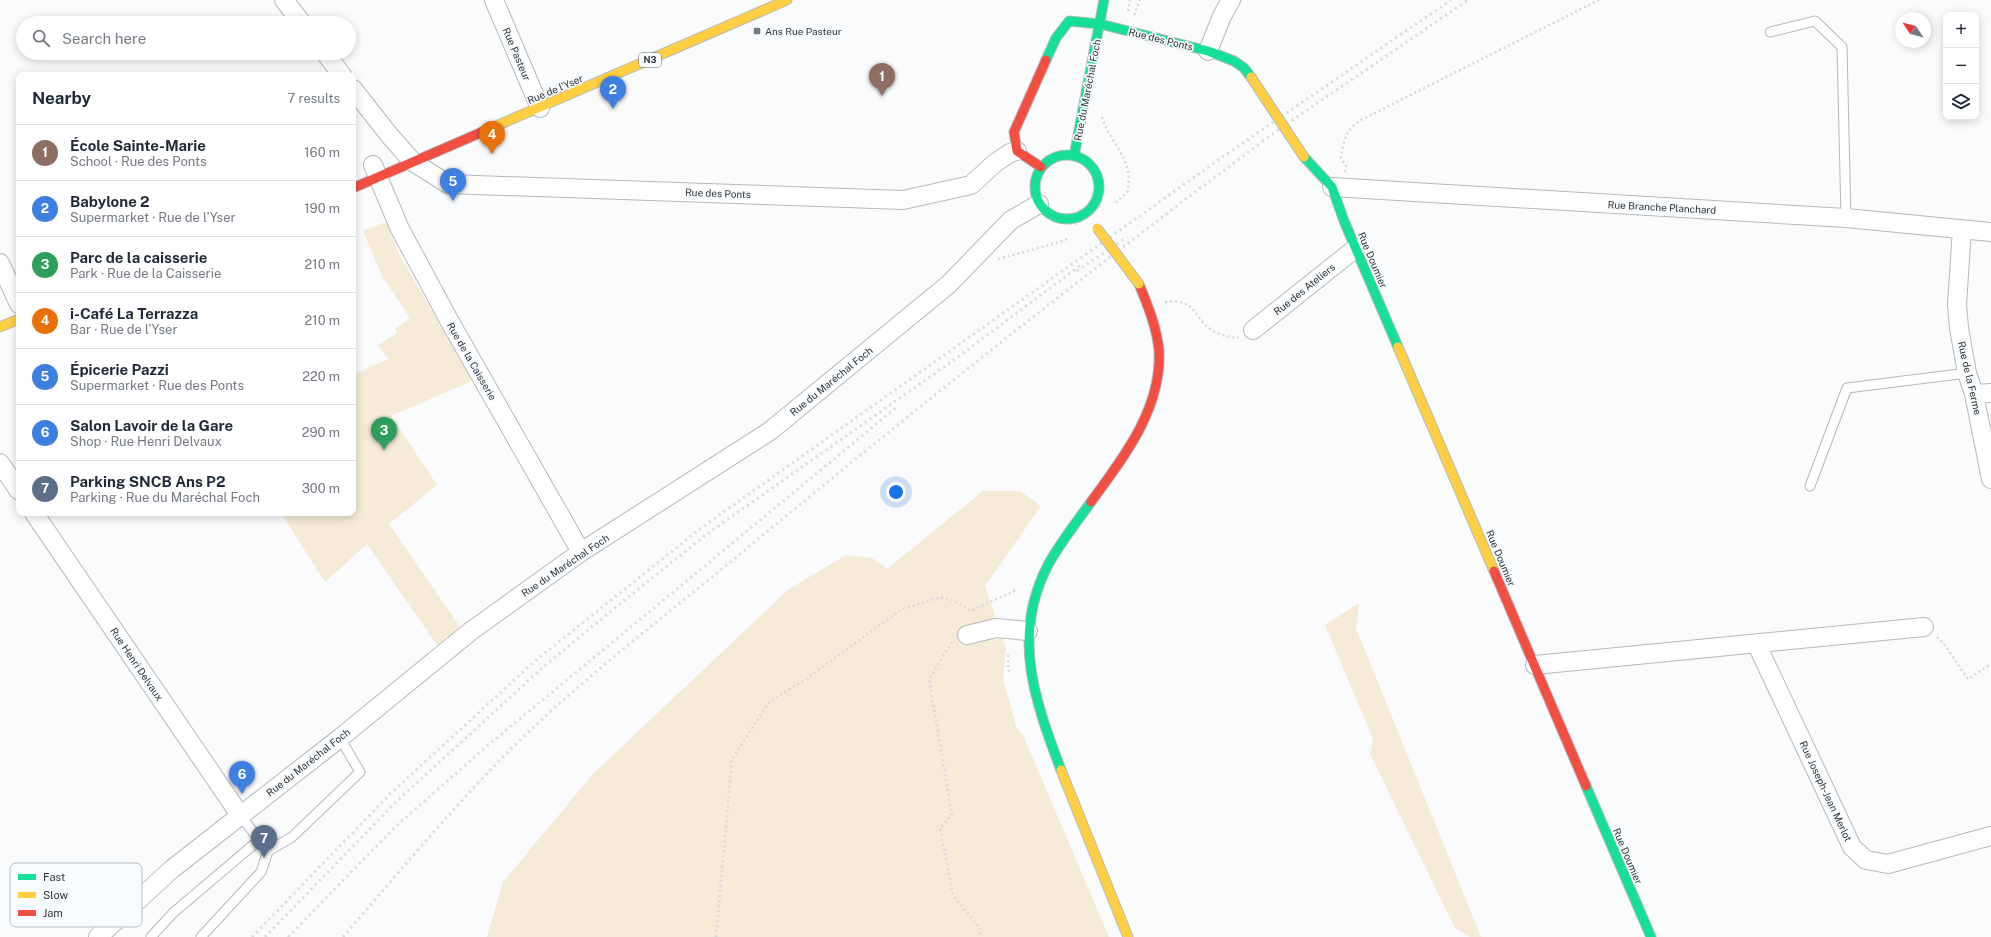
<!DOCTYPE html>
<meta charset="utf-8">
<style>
:root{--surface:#fff;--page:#f6f6f7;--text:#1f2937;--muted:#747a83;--line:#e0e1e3;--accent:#d93025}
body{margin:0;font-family:"Public Sans",sans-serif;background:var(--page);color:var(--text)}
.controls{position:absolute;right:12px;top:12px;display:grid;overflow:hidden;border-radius:8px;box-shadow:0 2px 10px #0003}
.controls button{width:36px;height:36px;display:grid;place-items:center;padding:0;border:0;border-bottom:1px solid var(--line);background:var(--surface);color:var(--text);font:20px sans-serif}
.compass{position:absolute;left:1895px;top:12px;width:36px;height:36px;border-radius:50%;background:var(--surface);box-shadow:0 2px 10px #0003;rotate:305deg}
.you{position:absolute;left:896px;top:492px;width:14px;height:14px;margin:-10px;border:3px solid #fff;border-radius:50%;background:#1a73e8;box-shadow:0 0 0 6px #1a73e833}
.badge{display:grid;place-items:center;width:26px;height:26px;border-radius:50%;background:var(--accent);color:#fff;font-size:13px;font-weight:700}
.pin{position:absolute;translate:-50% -33px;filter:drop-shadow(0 1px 2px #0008)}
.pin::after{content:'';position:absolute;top:21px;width:14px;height:12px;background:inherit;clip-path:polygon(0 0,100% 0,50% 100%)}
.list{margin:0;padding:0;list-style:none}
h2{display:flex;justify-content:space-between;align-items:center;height:52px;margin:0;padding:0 16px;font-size:17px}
h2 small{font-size:13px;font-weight:400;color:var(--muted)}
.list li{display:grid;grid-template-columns:26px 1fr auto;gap:12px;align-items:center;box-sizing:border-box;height:56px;padding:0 16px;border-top:1px solid var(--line)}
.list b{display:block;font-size:15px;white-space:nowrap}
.list p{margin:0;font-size:13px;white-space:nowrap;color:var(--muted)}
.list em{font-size:13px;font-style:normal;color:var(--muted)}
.icon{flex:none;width:22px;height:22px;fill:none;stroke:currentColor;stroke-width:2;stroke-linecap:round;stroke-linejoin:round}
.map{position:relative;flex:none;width:1991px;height:937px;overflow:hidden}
.search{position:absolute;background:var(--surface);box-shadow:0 2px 10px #0003;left:16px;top:16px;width:340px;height:44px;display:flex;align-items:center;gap:10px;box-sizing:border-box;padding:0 14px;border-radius:22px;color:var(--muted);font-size:15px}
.panel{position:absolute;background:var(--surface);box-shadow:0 2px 10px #0003;left:16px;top:72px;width:340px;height:444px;border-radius:8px}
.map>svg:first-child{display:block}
</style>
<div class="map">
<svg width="1991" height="937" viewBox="0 0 1991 937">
<rect width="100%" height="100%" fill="#f9fbfc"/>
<path fill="#f4ead6" d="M386,222L398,252L472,381L391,416L437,485L389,524L460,627L437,645L367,544L325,582L281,513H353V375L388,359L378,345L397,333L395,329L410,318L382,276L363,231Z
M983,491H1020L1041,506L985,586L1006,648L1003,678L1016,726L1023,735L1109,937H487L503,882L593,774L789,589L846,555L872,558L887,569Z
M1359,603L1356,628L1481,937H1470L1455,928L1370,754L1373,739L1325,625Z"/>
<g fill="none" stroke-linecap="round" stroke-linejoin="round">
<g stroke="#b5b9bc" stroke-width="11">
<path id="lane" d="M1770,32L1815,21L1842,47L1846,218
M1810,486L1847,388L1967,373
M240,815L268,851L292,837L360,772L340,738
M151,937L173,913L259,840
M201,937L261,872L268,851"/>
</g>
<g stroke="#b5b9bc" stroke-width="20">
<path id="street" d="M284,0L302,23
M494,0L540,108
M1208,51L1222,16L1231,0
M325,53L342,75
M353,89L390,136L413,162L448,184L903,200L971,185L995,163L1010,153L1017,151
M373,165L400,229L450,322L581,552
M1332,187L1846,218L1991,232
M1962,229L1957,304L1959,328L1967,373L1974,394L1991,479
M0,263L19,304
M1253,330L1356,248
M1974,394L1991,393
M0,463L19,491
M34,513L240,815
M967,635L996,628L1028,631
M1757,645L1852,847L1866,860L1888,864L1991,836
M1535,665L1924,627
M98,937L172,869L340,738L471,631L581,552L770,431L949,284L1011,220L1039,204"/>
</g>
<g stroke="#b5b9bc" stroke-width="11">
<path id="fast" d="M1046,60L1056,38L1069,21L1100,24L1208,51L1234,61L1244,68L1251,77
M1035 187a32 32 0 1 1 64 0a32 32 0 1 1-64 0Z
M1074,156L1104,0
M1304,157L1332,187L1344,221L1398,347
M1061,770C1035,701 1011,636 1048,565C1060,543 1076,523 1091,502
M1586,786L1651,937"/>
</g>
<g stroke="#b5b9bc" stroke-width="11">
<path id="slow" d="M489,129L787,0
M0,327L19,319
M1398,347L1494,571
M1061,770L1128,937"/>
</g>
<g stroke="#b5b9bc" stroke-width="11">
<path id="jam" d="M1041,167L1017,151L1014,132L1046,60
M353,188L489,129
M1091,502C1123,458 1162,409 1159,351C1157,328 1148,306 1139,284
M1494,571L1586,786"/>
</g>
<path stroke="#d7d8da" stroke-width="2.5" stroke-dasharray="2 3" stroke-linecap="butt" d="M1128,11L1130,0
M1134,15L1140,0
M1102,117C1111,146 1133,156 1128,191L1114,204
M1345,172L1346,166L1341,158C1344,139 1345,131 1361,120L1599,0
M1096,202L1103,210
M1072,219L1078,227
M998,259L1057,243L1070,238
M1165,302C1197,298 1192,317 1213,331C1219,335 1228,336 1235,338L1238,337
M1937,637L1944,644L1968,679L1991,664
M952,642L929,679L952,815L940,828L953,895L981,930L980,937
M1008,655V668L1010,673
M716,937L732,759L769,702L806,679L902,609L941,597L955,601L971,611L1016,590"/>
<use href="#lane" stroke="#fefeff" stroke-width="9"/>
<use href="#street" stroke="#fefeff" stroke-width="18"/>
<use href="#fast" stroke="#16e098" stroke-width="9"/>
<use href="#slow" stroke="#ffcf43" stroke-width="9"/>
<use href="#jam" stroke="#f24e42" stroke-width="9"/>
<path stroke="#dadbdb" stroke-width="3" stroke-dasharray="2 4" stroke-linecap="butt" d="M1262,141L1468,0
M1077,271L1127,237
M252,937L391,793L535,661L701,528L1224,156L1451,0
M265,937L396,802L542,668L616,607L707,534L951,362L1081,265
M288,937L396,826L487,746L897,407
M343,937C394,878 444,818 498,762C573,685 662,619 745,550C915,409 1088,271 1266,139"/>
<g stroke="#b5b9bc" stroke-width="11" stroke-linecap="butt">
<path id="slow-bridge" d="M1251,77L1304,157
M1097,228L1139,284"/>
</g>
<use href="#slow-bridge" stroke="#ffcf43" stroke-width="9"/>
</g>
<rect fill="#74797c" stroke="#f8fbfd" stroke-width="1.5" x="753" y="27" width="8" height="8" rx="2"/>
<g text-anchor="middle" stroke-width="3.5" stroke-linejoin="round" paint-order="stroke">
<rect fill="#f8fbfd" stroke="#6a6f72" stroke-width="1" x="639" y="53" width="22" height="14" rx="3"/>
<g font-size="9" font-weight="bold" fill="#2d3337">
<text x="650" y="63">N3</text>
</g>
<g font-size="10" fill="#2d3337" stroke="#f8fbfd" text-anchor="start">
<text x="765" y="35">Ans Rue Pasteur</text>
</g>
<g font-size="10" fill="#2d3337" stroke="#f8fbfd">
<text transform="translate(1161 39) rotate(14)" y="4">Rue des Ponts</text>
<text transform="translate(517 54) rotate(67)" y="4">Rue Pasteur</text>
<text transform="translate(555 89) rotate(-23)" y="4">Rue de l'Yser</text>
<text transform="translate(1087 90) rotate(-79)" y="4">Rue du Maréchal Foch</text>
<text transform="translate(718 193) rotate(2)" y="4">Rue des Ponts</text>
<text transform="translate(1662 207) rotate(3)" y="4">Rue Branche Planchard</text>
<text transform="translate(1373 260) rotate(67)" y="4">Rue Doumier</text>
<text transform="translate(1304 289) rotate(-39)" y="4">Rue des Ateliers</text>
<text transform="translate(472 361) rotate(60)" y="4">Rue de la Caisserie</text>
<text transform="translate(1970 378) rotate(77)" y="4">Rue de la Ferme</text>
<text transform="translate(831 381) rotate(-39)" y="4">Rue du Maréchal Foch</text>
<text transform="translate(1501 558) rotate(67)" y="4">Rue Doumier</text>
<text transform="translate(565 565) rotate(-34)" y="4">Rue du Maréchal Foch</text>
<text transform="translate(137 664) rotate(56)" y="4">Rue Henri Delvaux</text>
<text transform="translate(308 762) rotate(-38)" y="4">Rue du Maréchal Foch</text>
<text transform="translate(1826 791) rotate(65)" y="4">Rue Joseph-Jean Merlot</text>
<text transform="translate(1628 856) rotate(67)" y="4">Rue Doumier</text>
</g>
</g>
<rect x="10" y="863" width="132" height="64" rx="6" fill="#f8fbfd" stroke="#bbbfc2" stroke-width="1"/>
<rect x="18" y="874" width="18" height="6" fill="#16e098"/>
<rect x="18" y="892" width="18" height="6" fill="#ffcf43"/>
<rect x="18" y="910" width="18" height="6" fill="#f24e42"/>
<g font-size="11" fill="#2d3337">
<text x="43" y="881">Fast</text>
<text x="43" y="899">Slow</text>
<text x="43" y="917">Jam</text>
</g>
</svg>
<div class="controls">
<button>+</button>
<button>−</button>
<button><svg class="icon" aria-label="layers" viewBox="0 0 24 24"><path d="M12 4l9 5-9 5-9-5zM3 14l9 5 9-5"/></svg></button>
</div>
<svg class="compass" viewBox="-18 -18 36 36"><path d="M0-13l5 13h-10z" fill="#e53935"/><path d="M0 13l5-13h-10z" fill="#747a83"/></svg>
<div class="you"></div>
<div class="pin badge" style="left:882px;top:96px;background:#8d6e63">1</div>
<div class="pin badge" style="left:613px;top:109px;background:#3f7fe0">2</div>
<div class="pin badge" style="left:384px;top:450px;background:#2e9e5b">3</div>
<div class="pin badge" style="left:492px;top:154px;background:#e8710a">4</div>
<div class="pin badge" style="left:453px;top:201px;background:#3f7fe0">5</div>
<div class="pin badge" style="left:242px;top:794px;background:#3f7fe0">6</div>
<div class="pin badge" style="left:264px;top:858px;background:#5c6f8a">7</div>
<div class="search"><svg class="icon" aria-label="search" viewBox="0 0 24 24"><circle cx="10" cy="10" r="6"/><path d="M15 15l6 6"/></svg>Search here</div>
<section class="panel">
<h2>Nearby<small>7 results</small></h2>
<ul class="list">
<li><span class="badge" style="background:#8d6e63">1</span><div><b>École Sainte-Marie</b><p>School · Rue des Ponts</p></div><em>160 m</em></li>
<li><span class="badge" style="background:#3f7fe0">2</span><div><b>Babylone 2</b><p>Supermarket · Rue de l'Yser</p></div><em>190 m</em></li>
<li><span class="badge" style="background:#2e9e5b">3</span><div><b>Parc de la caisserie</b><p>Park · Rue de la Caisserie</p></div><em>210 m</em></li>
<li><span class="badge" style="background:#e8710a">4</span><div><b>i-Café La Terrazza</b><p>Bar · Rue de l'Yser</p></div><em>210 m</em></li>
<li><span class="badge" style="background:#3f7fe0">5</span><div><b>Épicerie Pazzi</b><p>Supermarket · Rue des Ponts</p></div><em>220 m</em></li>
<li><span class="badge" style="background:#3f7fe0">6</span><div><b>Salon Lavoir de la Gare</b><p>Shop · Rue Henri Delvaux</p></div><em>290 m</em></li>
<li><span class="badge" style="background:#5c6f8a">7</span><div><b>Parking SNCB Ans P2</b><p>Parking · Rue du Maréchal Foch</p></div><em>300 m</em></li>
</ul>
</section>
</div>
